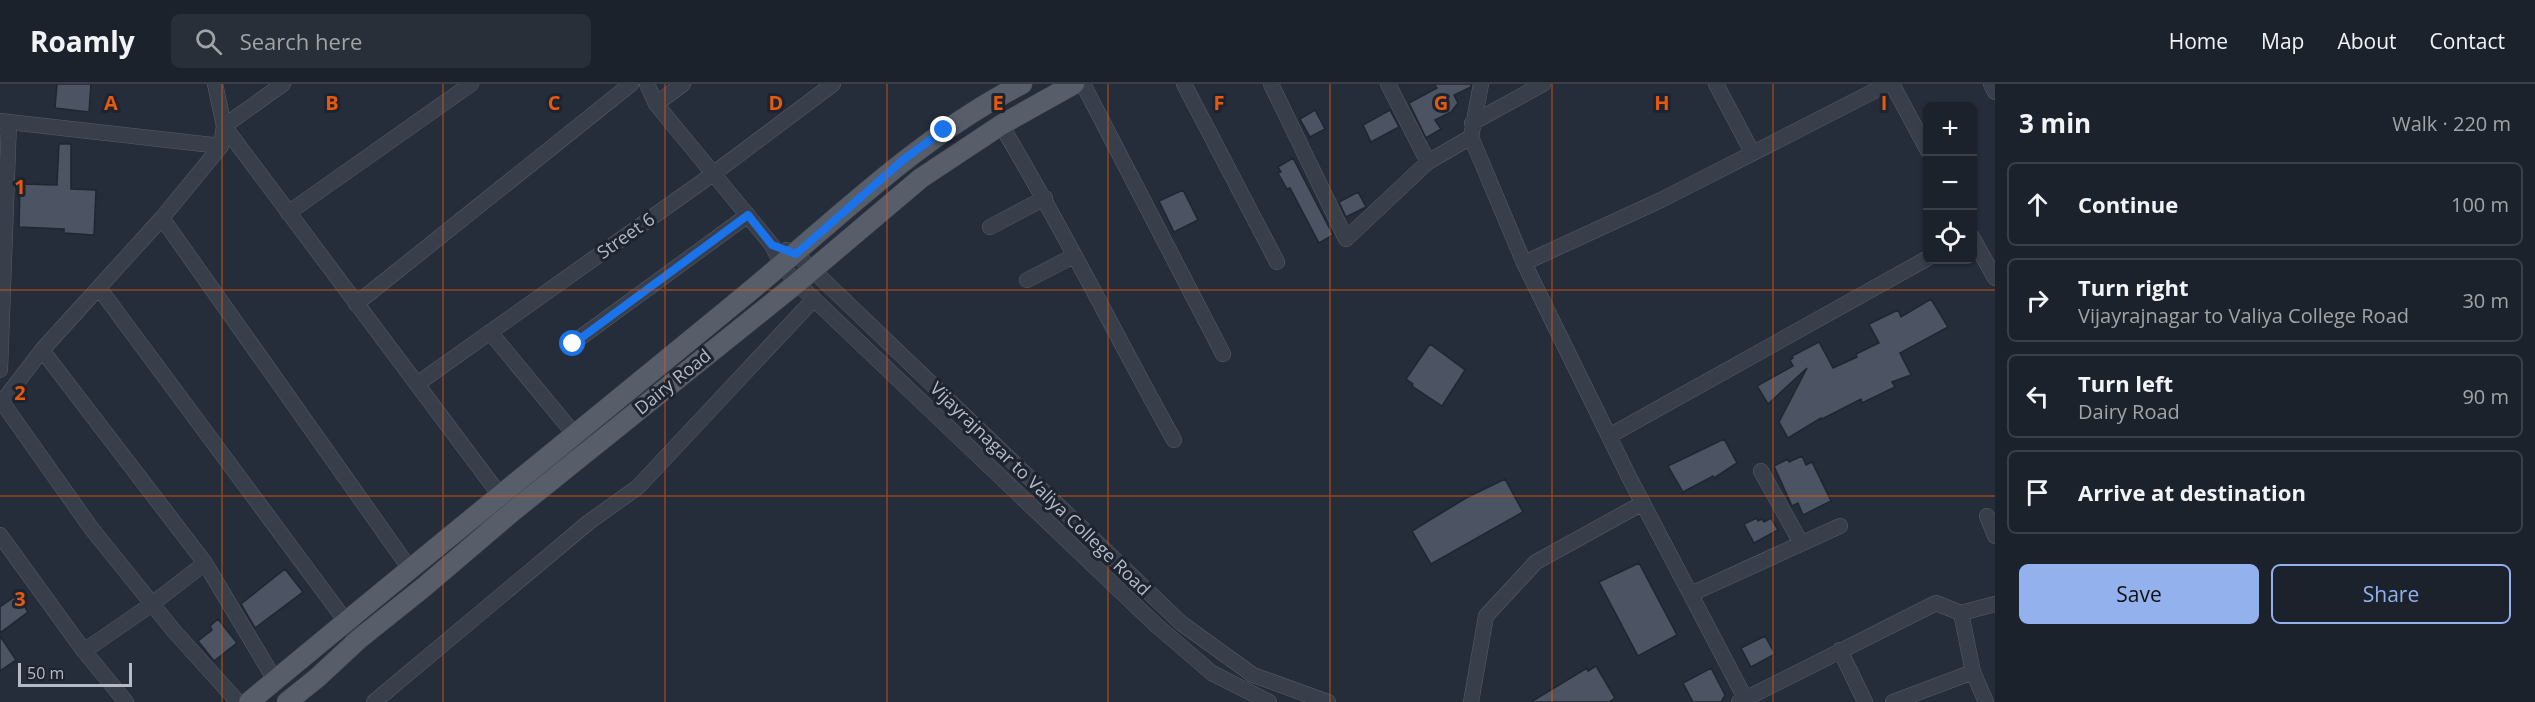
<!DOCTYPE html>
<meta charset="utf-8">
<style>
:root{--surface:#1c222c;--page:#292f38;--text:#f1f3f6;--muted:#a0a4a9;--line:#3a3f48;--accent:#92b1ed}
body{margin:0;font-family:"Open Sans",sans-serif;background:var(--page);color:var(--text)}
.controls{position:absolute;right:18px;top:18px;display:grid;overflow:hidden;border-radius:9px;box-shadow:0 2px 4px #0004}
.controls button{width:54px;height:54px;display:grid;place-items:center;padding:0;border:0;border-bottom:2px solid var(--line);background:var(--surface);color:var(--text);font:30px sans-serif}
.scale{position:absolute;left:18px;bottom:15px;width:114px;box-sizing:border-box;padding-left:6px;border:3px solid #b4bac6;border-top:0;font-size:16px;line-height:21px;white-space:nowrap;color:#b4bac6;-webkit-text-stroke:4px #1e242f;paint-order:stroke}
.stop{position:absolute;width:18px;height:18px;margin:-14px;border:4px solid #1a73e8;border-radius:50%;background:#fff}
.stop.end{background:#1a73e8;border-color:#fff;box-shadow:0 2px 6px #0008}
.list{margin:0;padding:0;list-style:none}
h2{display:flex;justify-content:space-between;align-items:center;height:78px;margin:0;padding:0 24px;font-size:26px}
h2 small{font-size:20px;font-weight:400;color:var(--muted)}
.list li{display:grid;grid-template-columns:39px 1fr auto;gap:18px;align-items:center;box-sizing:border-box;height:84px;margin:0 12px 12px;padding:0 12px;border:2px solid var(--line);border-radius:9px}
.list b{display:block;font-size:22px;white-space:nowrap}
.list p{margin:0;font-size:20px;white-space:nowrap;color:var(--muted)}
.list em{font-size:20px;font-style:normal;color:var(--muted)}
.actions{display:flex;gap:12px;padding:18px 24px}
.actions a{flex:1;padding:14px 0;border:2px solid var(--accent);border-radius:9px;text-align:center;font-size:21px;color:var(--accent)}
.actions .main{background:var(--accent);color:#111}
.icon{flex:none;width:33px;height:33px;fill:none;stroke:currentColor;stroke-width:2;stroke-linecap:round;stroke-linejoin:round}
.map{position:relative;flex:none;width:1995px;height:618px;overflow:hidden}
header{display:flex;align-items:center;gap:36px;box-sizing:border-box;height:84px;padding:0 30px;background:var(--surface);border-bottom:2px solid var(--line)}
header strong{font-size:28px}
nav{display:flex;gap:33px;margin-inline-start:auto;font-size:21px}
.search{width:420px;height:54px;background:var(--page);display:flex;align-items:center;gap:15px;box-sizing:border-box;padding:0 21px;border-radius:9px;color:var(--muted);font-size:22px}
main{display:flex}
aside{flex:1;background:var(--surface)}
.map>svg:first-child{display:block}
</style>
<header>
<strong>Roamly</strong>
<div class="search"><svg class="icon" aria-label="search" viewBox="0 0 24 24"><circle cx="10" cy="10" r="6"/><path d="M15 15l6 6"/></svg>Search here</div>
<nav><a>Home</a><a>Map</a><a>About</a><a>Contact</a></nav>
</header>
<main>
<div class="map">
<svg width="1995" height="618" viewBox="0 0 1995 618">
<rect width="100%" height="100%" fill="#252d3a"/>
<path fill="#4c5463" stroke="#202631" stroke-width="1.5" d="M57,0H91L89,28L55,24Z
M1434,0H1471V3L1454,11L1458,19L1451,28L1435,36L1441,45L1426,54L1409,19L1437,4Z
M1315,26L1325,45L1310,53L1300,35Z
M1390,26L1399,43L1371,58L1363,41Z
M59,60H71V105L96,106L94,151L64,149V145L19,143L20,100L57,101Z
M1293,74L1333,151L1319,159L1290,104L1287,105L1278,89L1281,88L1278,83Z
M1183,106L1198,136L1174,148L1159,117Z
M1358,108L1366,123L1346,133L1339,118Z
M1931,215L1948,243L1900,269L1911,291L1892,298L1895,303L1862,319L1861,315L1822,335L1821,334L1788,354L1779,338L1807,284L1768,320L1757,302L1793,282L1790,276L1793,274L1792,272L1819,258L1833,284L1857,273L1856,270L1879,259L1869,240L1898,226L1901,233Z
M1430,260L1465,286L1442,322L1412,302L1413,300L1406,295Z
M1724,355L1737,379L1714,394L1713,392L1683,408L1668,382Z
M1802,372L1806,381L1812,378L1831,417L1803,431L1798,419L1792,422L1774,382L1788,375L1789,378Z
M1505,395L1523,428L1431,480L1412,447L1466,414Z
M1757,434L1758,437L1762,435L1764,438L1771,434L1778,446L1754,459L1744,440Z
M1639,479L1677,551L1638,572L1599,498Z
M285,485L303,508L255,544L241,520Z
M17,511L28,528L0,549V523Z
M218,535L237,559L214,577L198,557L212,546L210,542Z
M0,552L16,576L0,587Z
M1765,552L1775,570L1751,583L1741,564Z
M1596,582L1615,614L1609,618H1531L1587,584L1588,587Z
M1711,584L1725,611L1721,618H1693L1683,599Z"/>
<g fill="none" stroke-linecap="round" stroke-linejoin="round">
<g stroke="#575d68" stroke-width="16">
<path id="minor" d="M215,0L224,42L505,418
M647,0L656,20L772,161L782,181L797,199L1156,541L1212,589L1269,618
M1083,0L1223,270
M1184,0L1277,178
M1271,0L1346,155L1428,78L1471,53
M1388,0L1428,78
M1481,0L1471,53L1524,179L1629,393L1745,614
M1716,0L1752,68
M1892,0L1928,67
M1991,0L1995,8
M656,20L683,0
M0,37L221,62
M1472,39L1543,0
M1001,41C1063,144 1116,252 1174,356
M288,129L471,0
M162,134L410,485
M990,143L1045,114
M1972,153L1995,194
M786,166L796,170L1181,539L1253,591L1328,618
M1524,179L1661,116L1888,0
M1027,196L1074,172
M99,204L359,555
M356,220L631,0
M490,248L575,351
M573,259L748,131
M42,266L205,479L275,596
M0,286L9,38
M417,300L713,90L833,0
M2,318L91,444L174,547L238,618
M0,321L42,266L162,134L221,62L224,42L283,0
M1609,352L1928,174
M1761,387L1801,459
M1987,432L1995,452
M0,451L84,567L126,618
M1691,510L1840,442
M1961,529L1973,588L1986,618
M1840,566L1865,618
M84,567L152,520L205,479
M374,618L589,438L638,403L814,215
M1471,618L1486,532L1536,478L1643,419
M1739,618L1936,519L1961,529L1995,520
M1893,618L1973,588"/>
</g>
<g stroke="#424853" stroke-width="21">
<path id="major" d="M249,618C411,483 575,351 738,217C830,142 915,55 1022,0
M287,618L317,594L359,555L424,503L512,428L797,199L921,94L1001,41L1074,0"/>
</g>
<use href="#minor" stroke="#393f4a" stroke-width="15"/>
<use href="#major" stroke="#575e6a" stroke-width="20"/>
</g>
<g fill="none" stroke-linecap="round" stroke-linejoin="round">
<path stroke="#1a73e8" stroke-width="8" d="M573,260L748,131L772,161L796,170L903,76L944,46"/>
</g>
<path fill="none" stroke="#e8590c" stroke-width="1.5" stroke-opacity="0.55" d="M222,0V618M443,0V618M665,0V618M887,0V618M1108,0V618M1330,0V618M1552,0V618M1773,0V618M0,206H1995M0,412H1995"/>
<g text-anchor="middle" stroke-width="6" stroke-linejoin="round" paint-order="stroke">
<g font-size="18" fill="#b4bac6" stroke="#1e242f">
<text transform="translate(626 152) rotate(-35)" y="6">Street 6</text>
<text transform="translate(673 298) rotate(-39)" y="6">Dairy Road</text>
<text transform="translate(1040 405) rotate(44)" y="6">Vijayrajnagar to Valiya College Road</text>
</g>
</g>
<g font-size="20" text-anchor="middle" font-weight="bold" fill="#e8590c" stroke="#1e242f" stroke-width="6" stroke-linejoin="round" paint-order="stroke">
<text x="111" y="26">A</text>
<text x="332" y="26">B</text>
<text x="554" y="26">C</text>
<text x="776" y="26">D</text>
<text x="998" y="26">E</text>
<text x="1219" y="26">F</text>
<text x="1441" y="26">G</text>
<text x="1662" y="26">H</text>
<text x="1884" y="26">I</text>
<text x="20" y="110">1</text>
<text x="20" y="316">2</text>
<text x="20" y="522">3</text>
</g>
</svg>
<div class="controls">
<button>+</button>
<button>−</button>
<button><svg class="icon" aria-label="locate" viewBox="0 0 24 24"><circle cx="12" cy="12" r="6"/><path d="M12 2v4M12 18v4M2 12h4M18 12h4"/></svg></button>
</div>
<div class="scale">50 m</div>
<div class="stop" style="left:573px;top:260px"></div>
<div class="stop end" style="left:944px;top:46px"></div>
</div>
<aside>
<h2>3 min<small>Walk · 220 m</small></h2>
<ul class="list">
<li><svg class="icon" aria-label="ahead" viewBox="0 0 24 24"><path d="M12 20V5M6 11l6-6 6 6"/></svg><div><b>Continue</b></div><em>100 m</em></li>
<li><svg class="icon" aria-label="right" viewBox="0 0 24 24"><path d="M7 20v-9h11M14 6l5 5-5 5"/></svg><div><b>Turn right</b><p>Vijayrajnagar to Valiya College Road</p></div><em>30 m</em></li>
<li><svg class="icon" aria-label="left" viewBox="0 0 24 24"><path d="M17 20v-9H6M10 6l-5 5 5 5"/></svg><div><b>Turn left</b><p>Dairy Road</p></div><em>90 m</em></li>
<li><svg class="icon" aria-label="arrive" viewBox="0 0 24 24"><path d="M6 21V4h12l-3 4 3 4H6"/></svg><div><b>Arrive at destination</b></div></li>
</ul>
<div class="actions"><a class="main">Save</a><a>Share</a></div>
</aside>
</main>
